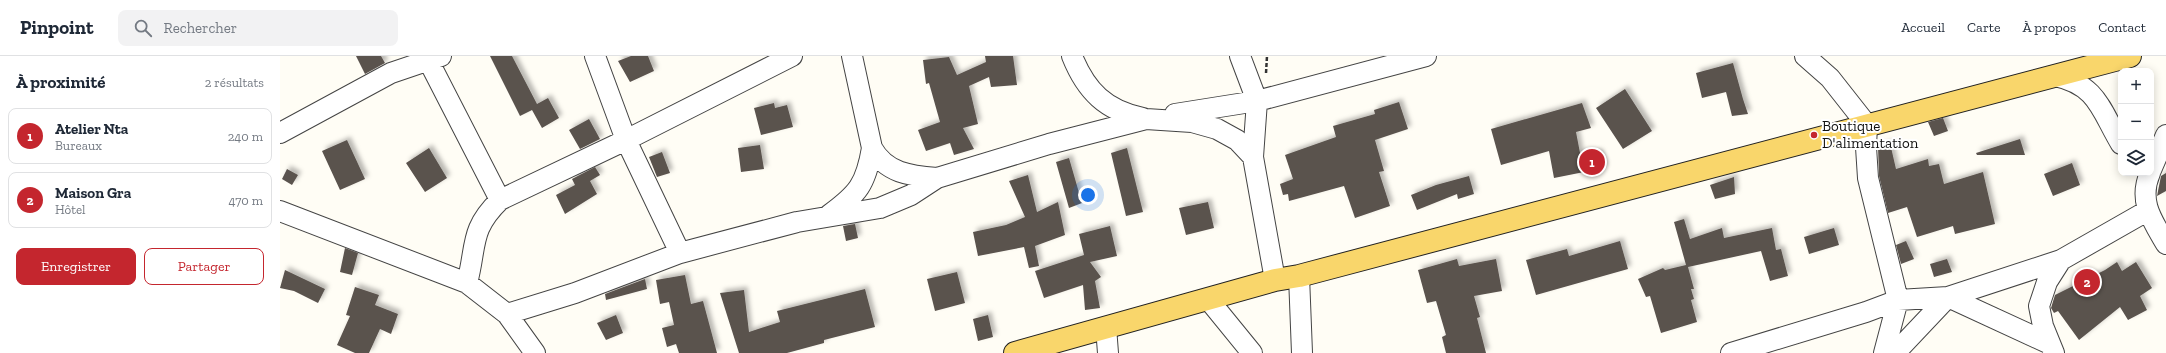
<!DOCTYPE html>
<html lang="fr">
<meta charset="utf-8">
<style>
:root{--surface:#fff;--page:#f2f2f3;--text:#1f2937;--muted:#747a83;--line:#e0e1e3;--accent:#c4262e}
body{margin:0;font-family:"Zilla Slab",serif;background:var(--page);color:var(--text)}
.controls{position:absolute;right:12px;top:12px;display:grid;overflow:hidden;border-radius:8px;box-shadow:0 2px 10px #0003}
.controls button{width:36px;height:36px;display:grid;place-items:center;padding:0;border:0;border-bottom:1px solid var(--line);background:var(--surface);color:var(--text);font:20px sans-serif}
.you{position:absolute;left:808px;top:139px;width:14px;height:14px;margin:-10px;border:3px solid #fff;border-radius:50%;background:#1a73e8;box-shadow:0 0 0 6px #1a73e833}
.badge{display:grid;place-items:center;width:26px;height:26px;border-radius:50%;background:var(--accent);color:#fff;font-size:13px;font-weight:700}
.pin{position:absolute;translate:-50% -50%;border:2px solid #fff;box-shadow:0 1px 4px #0006}
.list{margin:0;padding:0;list-style:none}
h2{display:flex;justify-content:space-between;align-items:center;height:52px;margin:0;padding:0 16px;font-size:17px}
h2 small{font-size:13px;font-weight:400;color:var(--muted)}
.list li{display:grid;grid-template-columns:26px 1fr auto;gap:12px;align-items:center;box-sizing:border-box;height:56px;margin:0 8px 8px;padding:0 8px;border:1px solid var(--line);border-radius:8px}
.list b{display:block;font-size:15px;white-space:nowrap}
.list p{margin:0;font-size:13px;white-space:nowrap;color:var(--muted)}
.list em{font-size:13px;font-style:normal;color:var(--muted)}
.actions{display:flex;gap:8px;padding:12px 16px}
.actions a{flex:1;padding:9px 0;border:1px solid var(--accent);border-radius:8px;text-align:center;font-size:14px;color:var(--accent)}
.actions .main{background:var(--accent);color:#fff}
.icon{flex:none;width:22px;height:22px;fill:none;stroke:currentColor;stroke-width:2;stroke-linecap:round;stroke-linejoin:round}
.map{position:relative;flex:none;width:1886px;height:297px;overflow:hidden}
header{display:flex;align-items:center;gap:24px;box-sizing:border-box;height:56px;padding:0 20px;background:var(--surface);border-bottom:1px solid var(--line)}
header strong{font-size:19px}
nav{display:flex;gap:22px;margin-inline-start:auto;font-size:14px}
.search{width:280px;height:36px;background:var(--page);display:flex;align-items:center;gap:10px;box-sizing:border-box;padding:0 14px;border-radius:8px;color:var(--muted);font-size:15px}
main{display:flex}
aside{flex:1;background:var(--surface)}
.map>svg:first-child{display:block}
</style>
<header>
<strong>Pinpoint</strong>
<div class="search"><svg class="icon" aria-label="search" viewBox="0 0 24 24"><circle cx="10" cy="10" r="6"/><path d="M15 15l6 6"/></svg>Rechercher</div>
<nav><a>Accueil</a><a>Carte</a><a>À propos</a><a>Contact</a></nav>
</header>
<main>
<aside>
<h2>À proximité<small>2 résultats</small></h2>
<ul class="list">
<li><span class="badge">1</span><div><b>Atelier Nta</b><p>Bureaux</p></div><em>240 m</em></li>
<li><span class="badge">2</span><div><b>Maison Gra</b><p>Hôtel</p></div><em>470 m</em></li>
</ul>
<div class="actions"><a class="main">Enregistrer</a><a>Partager</a></div>
</aside>
<div class="map">
<svg width="1886" height="297" viewBox="0 0 1886 297">
<defs>
<filter id="shadow"><feDropShadow dx="3.5" dy="-3.5" stdDeviation="2" flood-color="#0004"/></filter>
</defs>
<rect width="100%" height="100%" fill="#fffdf5"/>
<path fill="#5a524d" filter="url(#shadow)" d="M76,0H101L105,7L85,18Z
M210,0H232L257,48L268,42L279,62L262,72L252,54L240,60Z
M351,0H368L374,15L350,26L338,5Z
M705,0H733L737,29L711,31L709,21L689,30L698,68L683,72L694,93L674,99L670,87L646,95L638,74L660,66L649,27L646,28L643,4L669,1L677,19L706,6Z
M1453,7L1463,43L1468,58L1452,60L1446,36L1422,42L1416,17Z
M1345,33L1372,75L1343,93L1316,52Z
M1119,46L1128,73L1095,84L1104,115L1099,116L1110,150L1075,162L1064,130L1009,145L1008,138L1003,139L1000,128L1013,123L1005,99L1056,81L1053,70L1095,58L1094,54Z
M494,47L495,52L507,49L513,71L481,79L474,52Z
M1302,47L1311,72L1296,76L1301,102L1319,96L1324,112L1274,122L1269,95L1221,109L1211,73Z
M1663,62L1668,75L1654,80L1648,66Z
M309,63L320,83L300,93L289,74Z
M1740,83L1745,99H1697L1696,97Z
M67,84L85,123L60,134L42,95Z
M1610,87L1616,113L1648,103L1649,110L1659,108L1664,128L1703,116L1715,168L1675,178L1673,170L1637,181L1627,151L1608,157L1599,120L1598,91Z
M480,89L484,113L461,116L458,92Z
M149,92L167,122L145,136L126,107Z
M847,92L863,156L846,160L831,97Z
M382,96L390,117L377,121L369,101Z
M789,102L802,147L789,152L776,106Z
M1792,107L1800,129L1773,140L1764,118Z
M315,111L320,119L310,125L317,138L285,158L276,139L295,129L292,123Z
M7,113L18,119L12,129L2,123Z
M1886,117V135L1877,140L1881,120Z
M748,119L757,156L778,146L785,179L755,190L759,210L749,212L744,191L698,200L693,176L726,169L745,161L729,125Z
M1189,120L1194,138L1178,143L1177,138L1137,154L1131,139L1156,129Z
M1454,121L1455,138L1435,143L1430,129Z
M928,146L934,172L906,179L899,152Z
M1404,163L1410,183L1442,172L1444,182L1492,172L1496,194L1501,193L1508,220L1490,225L1481,195L1408,211L1414,233H1411L1414,243L1411,244L1417,266L1381,277L1370,240L1366,241L1358,223L1383,212L1385,214L1406,209L1394,166Z
M575,168L578,182L566,185L563,170Z
M830,170L837,200L810,206L821,221L815,225L820,252L805,254L803,229L764,242L755,215L804,199L799,178Z
M1554,172L1559,189L1529,198L1524,181Z
M1340,185L1348,213L1256,239L1246,204L1287,193L1289,200Z
M1626,185L1634,203L1621,208L1616,189Z
M65,192L78,197L72,219L60,216Z
M1177,203L1179,210L1216,203L1222,235L1194,240L1200,261L1197,262L1206,297H1166L1162,281L1166,279L1156,245L1147,247L1138,214Z
M1667,203L1672,216L1654,221L1650,208Z
M1837,206L1842,215L1856,206L1872,232L1860,240L1867,254L1848,264L1840,251L1799,284L1778,255L1774,257L1771,252L1775,239L1825,214Z
M5,214L45,233L38,247L14,235L0,232Z
M677,216L685,247L655,255L647,223Z
M405,219L411,248L423,245L437,297H399L396,288L387,291L382,272L394,269L389,246L380,248L376,224Z
M365,223L367,233L326,244L325,238Z
M75,231L99,239L95,249L118,258L111,278L100,273L89,297H75L57,289L70,260L66,259Z
M585,233L595,271L544,284V287L507,297H459L440,237L464,234L469,276L500,266L497,255Z
M336,259L343,277L326,284L317,267Z
M708,259L713,281L698,285L693,263Z"/>
<g fill="none" stroke-linecap="round" stroke-linejoin="round">
<g stroke="#444" stroke-width="22">
<path id="minor" d="M146,0L220,144
M315,0L346,84L400,197
M572,0L592,92C606,117 630,120 657,122
M792,0C806,35 826,55 863,62
M960,0L977,45L973,101L995,224
M1525,0L1550,22L1587,69L1586,91L1588,122L1618,244L1668,241L1781,204
M1775,20C1818,29 1821,55 1841,88
M895,58L977,45L1146,0
M0,77L111,17L161,0
M1871,114L1886,79
M1870,117C1858,145 1872,164 1886,188
M0,155L187,227
M549,159C578,138 586,128 592,92
M1019,220L1022,297
M1668,241L1770,288
M928,243L972,297
M227,258L187,227C197,190 189,174 220,144L346,84L512,0
M826,271L828,297
M255,297L227,258L295,237L400,197L517,166L600,152L631,139L657,122L769,88L866,63L912,66L937,73L957,84L973,101
M1451,297L1586,256L1618,244
M1604,297L1618,244
M1615,297L1668,241
M1774,297L1763,270L1759,250L1767,226L1781,204L1867,155"/>
</g>
<g stroke="#222" stroke-width="24">
<path id="major" d="M735,297L995,224L1019,220L1850,0"/>
</g>
<path stroke="#333" stroke-width="2.5" stroke-dasharray="4 2" stroke-linecap="butt" d="M986,17L987,0"/>
<use href="#minor" stroke="#fff" stroke-width="20"/>
<use href="#major" stroke="#f9d66b" stroke-width="22"/>
</g>
<circle fill="#c4262e" stroke="#fff" stroke-width="1.5" cx="1534" cy="79" r="4"/>
<g text-anchor="middle" stroke-width="4" stroke-linejoin="round" paint-order="stroke">
<g font-size="15" fill="#111" stroke="#fff" text-anchor="start">
<text x="1542" y="75">Boutique<tspan x="1542" dy="17">D'alimentation</tspan></text>
</g>
</g>
</svg>
<div class="controls">
<button>+</button>
<button>−</button>
<button><svg class="icon" aria-label="layers" viewBox="0 0 24 24"><path d="M12 4l9 5-9 5-9-5zM3 14l9 5 9-5"/></svg></button>
</div>
<div class="you"></div>
<div class="pin badge" style="left:1312px;top:106px">1</div>
<div class="pin badge" style="left:1807px;top:226px">2</div>
</div>
</main>
